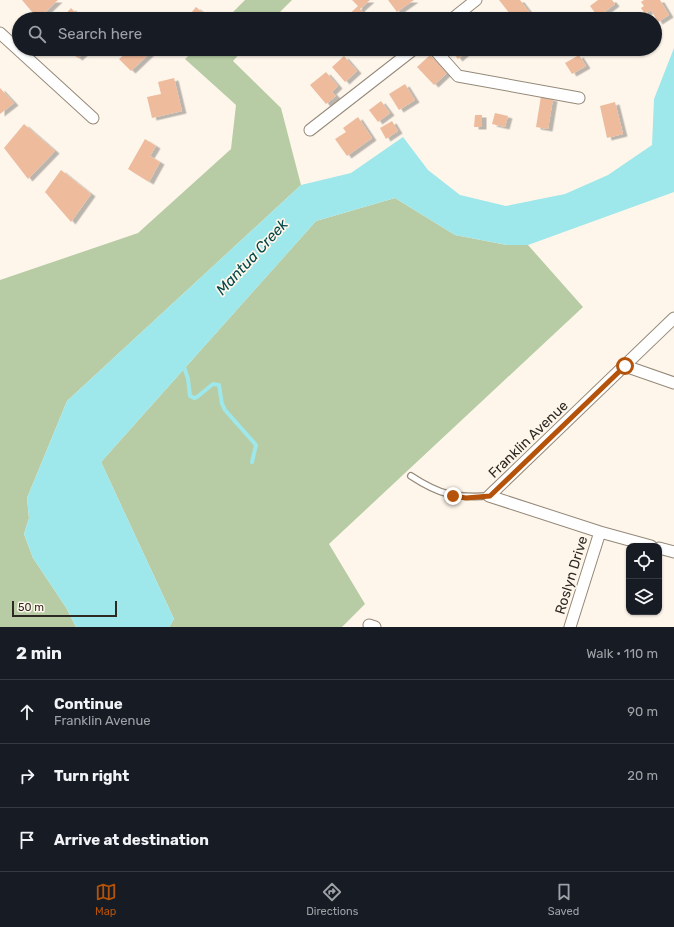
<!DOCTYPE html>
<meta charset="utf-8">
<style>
:root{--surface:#171b24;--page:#242831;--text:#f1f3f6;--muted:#9ea1a6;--line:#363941;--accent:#b45309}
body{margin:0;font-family:Rubik,sans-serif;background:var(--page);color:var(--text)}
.controls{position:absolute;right:12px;bottom:12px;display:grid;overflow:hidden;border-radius:8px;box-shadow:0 1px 3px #0004}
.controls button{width:36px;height:36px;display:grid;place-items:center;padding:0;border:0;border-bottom:1px solid var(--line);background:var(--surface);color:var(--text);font:20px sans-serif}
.scale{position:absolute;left:12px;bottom:10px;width:105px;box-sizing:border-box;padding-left:4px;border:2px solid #2e2922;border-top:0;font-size:11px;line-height:14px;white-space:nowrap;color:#2e2922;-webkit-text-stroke:3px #fef6eb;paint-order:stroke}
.stop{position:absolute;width:12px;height:12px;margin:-9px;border:3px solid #b45309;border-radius:50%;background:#fff}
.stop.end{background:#b45309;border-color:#fff;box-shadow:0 1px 4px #0008}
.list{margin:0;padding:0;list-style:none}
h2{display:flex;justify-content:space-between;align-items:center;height:52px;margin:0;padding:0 16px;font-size:17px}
h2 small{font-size:13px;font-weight:400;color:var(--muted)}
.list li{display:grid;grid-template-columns:26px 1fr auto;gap:12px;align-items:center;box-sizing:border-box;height:64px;padding:0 16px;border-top:1px solid var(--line)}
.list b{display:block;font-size:15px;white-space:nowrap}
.list p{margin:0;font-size:13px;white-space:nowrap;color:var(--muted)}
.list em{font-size:13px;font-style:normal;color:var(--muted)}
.icon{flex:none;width:22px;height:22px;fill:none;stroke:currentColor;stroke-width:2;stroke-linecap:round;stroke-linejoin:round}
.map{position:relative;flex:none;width:674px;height:627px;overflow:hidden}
.search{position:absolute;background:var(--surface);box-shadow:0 1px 3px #0004;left:12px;right:12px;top:12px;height:44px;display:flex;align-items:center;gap:10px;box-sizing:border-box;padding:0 14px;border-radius:22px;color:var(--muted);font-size:15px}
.sheet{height:244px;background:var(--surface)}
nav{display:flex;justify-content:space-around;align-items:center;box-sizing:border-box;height:56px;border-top:1px solid var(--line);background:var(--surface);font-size:11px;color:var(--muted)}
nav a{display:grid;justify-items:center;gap:2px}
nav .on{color:var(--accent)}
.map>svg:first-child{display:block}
</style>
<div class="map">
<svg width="674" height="627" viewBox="0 0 674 627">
<defs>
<filter id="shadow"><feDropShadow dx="4.5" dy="2.5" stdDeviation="0" flood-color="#0004"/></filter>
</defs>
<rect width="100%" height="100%" fill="#fef6eb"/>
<path fill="#b7cca4" d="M245,0H292L273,19H226Z
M196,49H244L233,61L281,108L301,185L67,401L27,498L29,518L24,534L33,558L67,609L76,627H0V280L138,233L231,149L236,105L185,59Z
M395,198L455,235L507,245H528L583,307L329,544L365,604L342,627H169L174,619L101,462L316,221Z"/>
<path fill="#9ee7ea" d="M674,48V192L528,245H507L455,235L395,198L316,221L101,462L174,619L169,627H76L67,609L33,558L24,534L29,518L27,498L67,401L301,185L351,173L403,137L428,170L460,195L506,206L565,194L608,175L652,145L654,99Z"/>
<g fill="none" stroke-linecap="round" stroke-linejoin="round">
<path stroke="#9ee7ea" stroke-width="4" d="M183,364L188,379L190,396L194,398L197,397L213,384L219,385L222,404L225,410L256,445L252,462"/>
</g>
<path fill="#eebb9d" filter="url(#shadow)" d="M22,0H58L38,19Z
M352,0H370L360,9L370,19L345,18L358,6Z
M388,0H414L397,12Z
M499,0H520L530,13L522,19H514Z
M598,0H612L615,4L598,17L590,6Z
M644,0H660L669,15L658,22L651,10L645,14L641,8L644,6L641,2Z
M196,7L211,19H186Z
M71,8L82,19H61Z
M66,49H88L78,58Z
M125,49H148L151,52L131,71L119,59L127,52Z
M450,49H470L458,59Z
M430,55L447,73L434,85L417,67Z
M579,55L586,66L572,74L565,63Z
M344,56L357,71L345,82L332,67Z
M326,72L338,86L332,92L336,96L326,104L310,85Z
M174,78L182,111L152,118L147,97L161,94L158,82Z
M405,84L415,100L399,110L389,94Z
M0,88L14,103L0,114Z
M541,96L553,99L548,129L536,127Z
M381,101L390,113L378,122L369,110Z
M615,102L623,134L607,138L600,106Z
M495,113L508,116L505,127L492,124Z
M475,115H482V127H474Z
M358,117L372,138L347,156L335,139L346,132L343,128Z
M392,121L398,131L386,139L380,128Z
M24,124L55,151L28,179L4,148Z
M145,139L156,146L150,156L160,162L149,182L128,169Z
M61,170L91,194L71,222L45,192Z"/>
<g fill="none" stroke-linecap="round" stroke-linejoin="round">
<g stroke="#958978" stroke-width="8">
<path id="lane" d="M411,476C440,495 455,498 489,496"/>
</g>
<g stroke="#958978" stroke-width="13">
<path id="street" d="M452,19L476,0
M0,33L93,118
M434,49L458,76L579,98
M310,130L414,49
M625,366L674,383
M651,546L600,532L489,496L674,318
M659,548L674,552
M369,625L375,627
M570,627L600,532"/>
</g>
<use href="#lane" stroke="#fff" stroke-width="5.5"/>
<use href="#street" stroke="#fff" stroke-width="11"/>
</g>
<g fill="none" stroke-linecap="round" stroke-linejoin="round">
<path stroke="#b45309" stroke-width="5" d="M453,496L466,498L490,496L625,366"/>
</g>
<g text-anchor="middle" stroke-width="3.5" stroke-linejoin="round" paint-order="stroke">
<g font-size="14" fill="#2e2922" stroke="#fef6eb">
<text transform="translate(528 439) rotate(-44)" y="5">Franklin Avenue</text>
<text transform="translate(571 575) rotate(-73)" y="5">Roslyn Drive</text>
</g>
<g font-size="15" font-style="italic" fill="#02484a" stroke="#fef6eb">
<text transform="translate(252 257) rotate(-47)" y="5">Mantua Creek</text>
</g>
</g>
</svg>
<div class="controls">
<button><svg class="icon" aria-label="locate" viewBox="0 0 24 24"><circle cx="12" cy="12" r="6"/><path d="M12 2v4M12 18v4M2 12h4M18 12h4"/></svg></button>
<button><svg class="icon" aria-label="layers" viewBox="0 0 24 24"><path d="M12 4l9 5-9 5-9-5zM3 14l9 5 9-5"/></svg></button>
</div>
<div class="scale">50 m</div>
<div class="stop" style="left:625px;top:366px"></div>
<div class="stop end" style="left:453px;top:496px"></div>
<div class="search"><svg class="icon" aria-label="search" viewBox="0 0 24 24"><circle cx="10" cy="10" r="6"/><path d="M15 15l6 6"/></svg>Search here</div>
</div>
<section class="sheet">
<h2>2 min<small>Walk · 110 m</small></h2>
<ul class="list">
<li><svg class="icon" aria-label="ahead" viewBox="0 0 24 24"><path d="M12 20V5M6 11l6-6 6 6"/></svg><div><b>Continue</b><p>Franklin Avenue</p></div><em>90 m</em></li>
<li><svg class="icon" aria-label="right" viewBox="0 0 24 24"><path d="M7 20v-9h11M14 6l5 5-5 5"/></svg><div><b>Turn right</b></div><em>20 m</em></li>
<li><svg class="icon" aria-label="arrive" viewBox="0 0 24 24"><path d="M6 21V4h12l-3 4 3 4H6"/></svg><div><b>Arrive at destination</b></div></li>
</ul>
</section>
<nav>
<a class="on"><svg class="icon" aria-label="map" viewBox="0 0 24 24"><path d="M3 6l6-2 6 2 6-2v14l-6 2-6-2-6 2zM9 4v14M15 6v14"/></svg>Map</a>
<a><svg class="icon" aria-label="directions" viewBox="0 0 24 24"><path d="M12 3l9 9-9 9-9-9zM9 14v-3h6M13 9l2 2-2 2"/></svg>Directions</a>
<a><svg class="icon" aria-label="saved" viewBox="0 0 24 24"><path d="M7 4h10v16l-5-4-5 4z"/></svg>Saved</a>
</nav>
